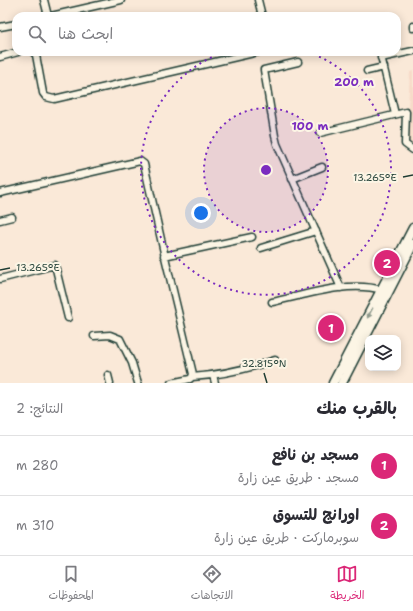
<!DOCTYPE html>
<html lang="ar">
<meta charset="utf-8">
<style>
:root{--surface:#fff;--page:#f7f7f7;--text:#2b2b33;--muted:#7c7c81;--line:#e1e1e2;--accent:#db2777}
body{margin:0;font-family:"Shantell Sans","Playpen Sans Arabic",sans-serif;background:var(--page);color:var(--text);direction:rtl}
.controls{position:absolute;right:12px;bottom:12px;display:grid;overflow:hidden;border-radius:8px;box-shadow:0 2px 10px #0003}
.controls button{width:36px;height:36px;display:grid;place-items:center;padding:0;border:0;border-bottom:1px solid var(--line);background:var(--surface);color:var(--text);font:20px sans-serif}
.you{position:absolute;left:201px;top:213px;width:14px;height:14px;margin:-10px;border:3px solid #fff;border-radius:50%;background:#1a73e8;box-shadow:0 0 0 6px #1a73e833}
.badge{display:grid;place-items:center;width:26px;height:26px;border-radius:50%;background:var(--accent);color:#fff;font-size:13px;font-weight:700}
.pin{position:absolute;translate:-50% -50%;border:2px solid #fff;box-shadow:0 1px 4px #0006}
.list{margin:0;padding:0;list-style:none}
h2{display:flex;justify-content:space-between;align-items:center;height:52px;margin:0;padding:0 16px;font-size:17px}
h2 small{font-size:13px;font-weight:400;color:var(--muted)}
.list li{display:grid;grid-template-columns:26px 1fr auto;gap:12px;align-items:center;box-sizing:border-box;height:60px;padding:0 16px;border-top:1px solid var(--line)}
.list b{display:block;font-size:15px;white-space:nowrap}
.list p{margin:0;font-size:13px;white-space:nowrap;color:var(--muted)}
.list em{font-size:13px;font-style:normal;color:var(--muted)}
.icon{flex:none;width:22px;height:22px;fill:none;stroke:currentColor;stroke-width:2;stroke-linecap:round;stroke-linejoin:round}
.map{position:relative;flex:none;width:413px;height:383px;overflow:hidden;direction:ltr}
.search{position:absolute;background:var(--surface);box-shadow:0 2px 10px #0003;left:12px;right:12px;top:12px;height:44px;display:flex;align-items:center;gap:10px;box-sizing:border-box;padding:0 14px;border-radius:12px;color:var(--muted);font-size:15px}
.sheet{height:172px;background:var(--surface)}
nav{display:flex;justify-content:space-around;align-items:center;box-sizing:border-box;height:56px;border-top:1px solid var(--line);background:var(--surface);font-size:11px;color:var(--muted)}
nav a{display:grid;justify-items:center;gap:2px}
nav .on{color:var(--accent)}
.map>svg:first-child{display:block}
</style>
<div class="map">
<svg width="413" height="383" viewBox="0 0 413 383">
<rect width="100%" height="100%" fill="#fae9d8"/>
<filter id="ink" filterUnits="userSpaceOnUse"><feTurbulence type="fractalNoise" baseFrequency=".025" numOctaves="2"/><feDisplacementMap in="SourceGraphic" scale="8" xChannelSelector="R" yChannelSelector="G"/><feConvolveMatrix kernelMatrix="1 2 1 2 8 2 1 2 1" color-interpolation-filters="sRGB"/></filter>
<g filter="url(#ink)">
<path fill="#f7dbc9" d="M413,71V148L406,143L410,72Z"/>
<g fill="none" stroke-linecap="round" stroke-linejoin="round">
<g stroke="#1f3d34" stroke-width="9">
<path id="minor" d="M44,0L48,16
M258,0L262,16
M51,16L121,0
M413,26V28
M0,27L16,24
M33,52L36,55L43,93L46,97L54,99L258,52
M380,52L395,114
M0,57L18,52
M381,58L413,51
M298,62L264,70L275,136L277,144L341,288
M367,71L384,67
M320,133L406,112L405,144L413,150
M292,179L322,167
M0,193L140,161L144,164L165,257L193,374L192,377
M0,220L12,217
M261,248L316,231
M164,256L252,237
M0,279L55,265L68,318
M272,302C305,295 349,280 382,290
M94,336L110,335L120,339L132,363L138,383
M108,375L110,383
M213,375L215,383
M171,383L190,379L192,377C221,375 247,369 275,360"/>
</g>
<g stroke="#1f3d34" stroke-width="11">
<path id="major" d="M333,383L413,228
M342,383L413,244"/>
</g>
<use href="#minor" stroke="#fcf5e5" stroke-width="6"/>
<use href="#major" stroke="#fcf5e5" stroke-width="8"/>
</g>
<defs><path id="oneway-solid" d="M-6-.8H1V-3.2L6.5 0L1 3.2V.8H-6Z"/></defs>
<use fill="#8e998c" href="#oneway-solid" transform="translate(370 313) rotate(118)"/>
</g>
<path fill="none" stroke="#1f3d34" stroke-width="1.5" d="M403,177L413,175M0,270L10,268M264,373L267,383"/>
<circle cx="266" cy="170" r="62" fill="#7b2cbf" fill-opacity=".12"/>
<g fill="none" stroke="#7b2cbf" stroke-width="2" stroke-dasharray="2 4">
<circle cx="266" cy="170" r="62"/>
<path d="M308 52A125 125 0 1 1 224 52"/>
</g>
<g font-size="10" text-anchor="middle" fill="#1f3d34" stroke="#fcf5e5" stroke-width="4" stroke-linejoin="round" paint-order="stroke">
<text x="375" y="181">13.265°E</text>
<text x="38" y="271">13.265°E</text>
<text x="264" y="367">32.815°N</text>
</g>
<circle cx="266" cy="170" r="6" fill="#7b2cbf" stroke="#fcf5e5" stroke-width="2"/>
<g font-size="12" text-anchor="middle" font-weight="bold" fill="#7b2cbf" stroke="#fcf5e5" stroke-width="4" stroke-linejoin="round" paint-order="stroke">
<text x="354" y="86">200 m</text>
<text x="310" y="130">100 m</text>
</g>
</svg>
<div class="controls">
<button><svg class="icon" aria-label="layers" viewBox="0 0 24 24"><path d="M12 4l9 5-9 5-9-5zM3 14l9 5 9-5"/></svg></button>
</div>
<div class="you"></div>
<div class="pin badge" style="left:331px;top:328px">1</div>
<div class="pin badge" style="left:387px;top:263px">2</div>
<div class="search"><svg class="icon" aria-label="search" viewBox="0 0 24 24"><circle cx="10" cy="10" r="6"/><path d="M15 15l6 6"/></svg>ابحث هنا</div>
</div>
<section class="sheet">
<h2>بالقرب منك<small>النتائج: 2</small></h2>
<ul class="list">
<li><span class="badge">1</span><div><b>مسجد بن نافع</b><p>مسجد · طريق عين زارة</p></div><em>280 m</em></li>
<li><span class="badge">2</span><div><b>اورانج للتسوق</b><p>سوبرماركت · طريق عين زارة</p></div><em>310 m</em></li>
</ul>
</section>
<nav>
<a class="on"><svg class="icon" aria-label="map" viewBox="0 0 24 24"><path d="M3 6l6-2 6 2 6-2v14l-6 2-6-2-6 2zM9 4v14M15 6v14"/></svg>الخريطة</a>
<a><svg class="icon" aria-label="directions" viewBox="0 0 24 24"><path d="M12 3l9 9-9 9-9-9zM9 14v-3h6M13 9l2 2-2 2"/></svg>الاتجاهات</a>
<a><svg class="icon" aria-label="saved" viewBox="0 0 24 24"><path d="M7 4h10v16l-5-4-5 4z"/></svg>المحفوظات</a>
</nav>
